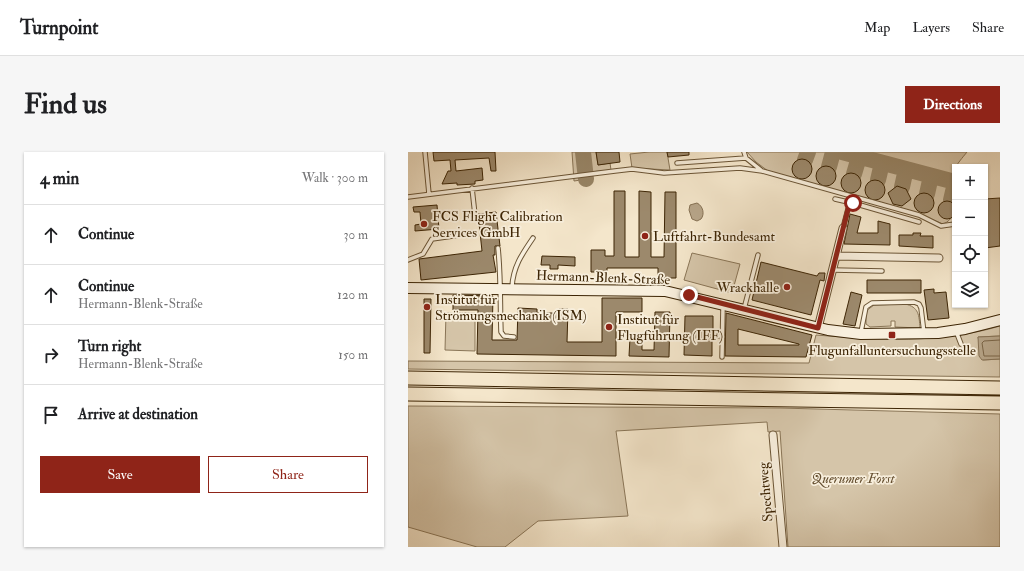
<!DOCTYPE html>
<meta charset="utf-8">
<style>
:root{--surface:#fff;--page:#f6f6f6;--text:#202124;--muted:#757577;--line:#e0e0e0;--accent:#8f2418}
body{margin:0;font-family:"IM FELL Double Pica",serif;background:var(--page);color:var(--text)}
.controls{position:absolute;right:12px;top:12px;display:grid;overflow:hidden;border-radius:0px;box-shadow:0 1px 3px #0004}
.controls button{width:36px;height:36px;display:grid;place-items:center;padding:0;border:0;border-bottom:1px solid var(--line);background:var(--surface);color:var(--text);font:20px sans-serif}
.stop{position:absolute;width:12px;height:12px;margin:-9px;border:3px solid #8f2418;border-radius:50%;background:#fff}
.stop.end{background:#8f2418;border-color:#fff;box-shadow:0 1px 4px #0008}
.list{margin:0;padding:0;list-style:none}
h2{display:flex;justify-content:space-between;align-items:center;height:52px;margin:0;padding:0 16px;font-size:17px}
h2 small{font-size:13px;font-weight:400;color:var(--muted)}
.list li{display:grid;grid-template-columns:26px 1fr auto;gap:12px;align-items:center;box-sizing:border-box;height:60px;padding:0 16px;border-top:1px solid var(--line)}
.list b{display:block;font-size:15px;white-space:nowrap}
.list p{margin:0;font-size:13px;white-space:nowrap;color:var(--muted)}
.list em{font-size:13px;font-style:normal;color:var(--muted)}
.actions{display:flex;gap:8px;padding:12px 16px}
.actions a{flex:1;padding:9px 0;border:1px solid var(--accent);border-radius:0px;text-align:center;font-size:14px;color:var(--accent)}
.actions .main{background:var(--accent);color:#fff}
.icon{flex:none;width:22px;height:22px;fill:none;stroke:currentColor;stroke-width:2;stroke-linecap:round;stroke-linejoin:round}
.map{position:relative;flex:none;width:592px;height:395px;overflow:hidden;border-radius:0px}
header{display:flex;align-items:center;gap:24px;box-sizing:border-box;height:56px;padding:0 20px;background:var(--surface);border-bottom:1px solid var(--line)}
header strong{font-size:19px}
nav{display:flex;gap:22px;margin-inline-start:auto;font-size:14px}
.intro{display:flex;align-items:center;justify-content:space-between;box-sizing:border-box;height:96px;padding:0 24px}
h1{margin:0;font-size:28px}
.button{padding:10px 18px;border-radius:0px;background:var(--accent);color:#fff;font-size:14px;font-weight:700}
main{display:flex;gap:24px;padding:0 24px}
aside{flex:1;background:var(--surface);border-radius:0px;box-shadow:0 1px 3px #0004}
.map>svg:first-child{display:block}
</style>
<header>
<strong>Turnpoint</strong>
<nav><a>Map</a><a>Layers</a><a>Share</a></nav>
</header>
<div class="intro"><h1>Find us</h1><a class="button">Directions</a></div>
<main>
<aside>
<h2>4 min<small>Walk · 300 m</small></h2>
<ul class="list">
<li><svg class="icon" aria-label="ahead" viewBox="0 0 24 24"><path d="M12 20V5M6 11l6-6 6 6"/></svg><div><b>Continue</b></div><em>30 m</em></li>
<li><svg class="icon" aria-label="ahead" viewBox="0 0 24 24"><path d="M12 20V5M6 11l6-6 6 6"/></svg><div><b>Continue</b><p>Hermann-Blenk-Straße</p></div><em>120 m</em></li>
<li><svg class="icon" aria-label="right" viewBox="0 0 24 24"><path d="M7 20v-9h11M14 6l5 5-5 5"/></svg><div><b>Turn right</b><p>Hermann-Blenk-Straße</p></div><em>150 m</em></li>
<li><svg class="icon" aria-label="arrive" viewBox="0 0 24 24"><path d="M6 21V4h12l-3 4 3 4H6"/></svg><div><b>Arrive at destination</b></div></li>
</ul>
<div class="actions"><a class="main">Save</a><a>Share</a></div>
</aside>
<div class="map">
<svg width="592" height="395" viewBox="0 0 592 395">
<rect width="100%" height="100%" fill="#f4e6cb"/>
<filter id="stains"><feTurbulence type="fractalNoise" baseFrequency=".005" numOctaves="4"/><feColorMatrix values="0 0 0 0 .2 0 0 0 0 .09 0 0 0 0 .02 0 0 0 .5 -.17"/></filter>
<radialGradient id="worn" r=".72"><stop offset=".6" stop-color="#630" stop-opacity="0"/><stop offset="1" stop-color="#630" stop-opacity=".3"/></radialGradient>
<path fill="#d5c5a9" stroke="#897557" d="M164,0H170L173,28L166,29Z
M180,0H188L190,13L202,11L203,18L182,20Z
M241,0H259L262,18L224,16L222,2Z
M339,0H559C555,5 548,13 547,17C542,34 556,64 535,72L500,58L360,19L348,10Z
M284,101L332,112L324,141L276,128Z
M497,152C511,155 511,163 512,176L487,175V169H483V174L462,175L458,172V159L466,153Z
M38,161H67V199L37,198Z
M592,174V184L570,185L575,208L592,207V225L0,217V209L401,211L408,183C470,188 532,192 592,174Z
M0,254L372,256L592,262V395H380L372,279L360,280L359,270L208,279L220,364L130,369L97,395H69L0,375Z"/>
<path fill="#b6a488" stroke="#867154" d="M289,51C295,54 297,62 293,67L289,69L284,67L281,58L282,53Z
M592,184V207L574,208L571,204L570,185Z"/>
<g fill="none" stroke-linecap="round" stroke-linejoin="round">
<path stroke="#7a6446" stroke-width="1" d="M592,188L576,189L574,191L576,204H592"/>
<path stroke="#988668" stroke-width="16" d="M175,0L178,27
M434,0L547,30
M397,8L400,0
M421,15L425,0
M446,22L451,5
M470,28L474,11
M494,35L498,17
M519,42L523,24
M543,48L547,31"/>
</g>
<path fill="#9c896c" stroke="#3d2505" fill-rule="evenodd" d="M25,0H87L88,19H83L81,6L47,8L48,19L74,16L75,28L67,29V32L49,33V31L34,32L40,19H43L42,8L26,9Z
M188,0H211L212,10L190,13Z
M259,0H281V3L260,5Z
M384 17a10 10 0 1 1 20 0a10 10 0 1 1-20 0Z
M408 24a10 10 0 1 1 20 0a10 10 0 1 1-20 0Z
M433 31a10 10 0 1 1 20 0a10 10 0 1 1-20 0Z
M457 38a10 10 0 1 1 20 0a10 10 0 1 1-20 0Z
M489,34L498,37L503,47L494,54L485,52L480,41Z
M206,39H217V105H231V39L243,40V105H256L257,40H268V126H250V116H199V120H183V98H197V104H206Z
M506 51a10 10 0 1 1 20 0a10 10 0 1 1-20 0Z
M592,46V94L577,96V47Z
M530 58a9 9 0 1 1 18 0a9 9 0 1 1-18 0Z
M29,53L31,77L7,79V73L13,72L12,60H6L5,55Z
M88,60L92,94H87V103H85L88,120L13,128L11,107L74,99L70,62Z
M442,62L453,65L449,81H470V69L482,72V93L436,92Z
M505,81H513L512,84H525V96L491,94V83H505Z
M134,104L167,105V114L150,113V117H142V113H133Z
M353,110L409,124L411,121H417L416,129L412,128L403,163L344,148Z
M459,128H513V141H459Z
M526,137V141L538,140L541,166L520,168L516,138Z
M443,140L454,143L447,174L435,172Z
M45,143L85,144L84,188H109L110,156L129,157V161H151V157H160L159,190H194V146H234V160H208V204L69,202L70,158H45Z
M16,147H23L22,201H16Z
M247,160H262L261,205L221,204L222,186H234V198H246Z
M318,161L404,183L398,205L317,204ZM330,177L391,192V193H330Z
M277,164H305V181L301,184L304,187V204L276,203Z"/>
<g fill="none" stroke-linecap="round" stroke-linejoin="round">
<g stroke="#6b5536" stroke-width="5.5">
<path id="lane" d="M17,0L21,42
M336,0L338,6
M269,11L338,6L353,18
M64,36L67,63
M0,45L207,19L224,17L256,21L332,16L354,19L511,63L533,74L547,72
M427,47L440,50L441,53
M435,76L441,53L445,51L511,70
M90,96C93,124 92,152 93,180L96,184L106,185
M0,108L15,102L24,87L59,82
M425,118L474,119
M104,135C105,115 114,102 125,86
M336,157L350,103
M548,179L553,192
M453,180L458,155L464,151L506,150L511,152L513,156L516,181
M304,184H314
M314,205L315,155"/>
</g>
<g stroke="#6b5536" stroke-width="9">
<path id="street" d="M428,104L531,106
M410,176L435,76
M365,283L375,395"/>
</g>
<g stroke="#3d2505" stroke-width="12">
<path id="secondary" d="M0,136L257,139L420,178L453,182L530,181L557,177L592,168"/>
</g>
<g stroke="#3d2505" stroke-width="15">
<path id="highway" d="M0,226L592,236
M0,242L592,251"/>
</g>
<use href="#lane" stroke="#f8efdd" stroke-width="3.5"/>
<use href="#street" stroke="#f8efdd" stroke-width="7"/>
<use href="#secondary" stroke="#f8efdd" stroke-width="10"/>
<use href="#highway" stroke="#f4e6cb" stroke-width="13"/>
</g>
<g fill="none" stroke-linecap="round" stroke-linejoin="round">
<path stroke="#8f2418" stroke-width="5" d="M281,143L410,176L440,57L441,53L445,51"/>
</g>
<g fill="#8f2418" stroke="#f8efdd" stroke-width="1.5">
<circle cx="16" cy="72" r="4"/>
<circle cx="237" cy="84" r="4"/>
<circle cx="379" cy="135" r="4"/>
<circle cx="19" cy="155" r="4"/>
<circle cx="201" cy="175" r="4"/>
<rect x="480" y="179" width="8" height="8" rx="2"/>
</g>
<g text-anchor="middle" stroke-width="3.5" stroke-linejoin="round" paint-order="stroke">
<g font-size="14" fill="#3d2505" stroke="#f8efdd" text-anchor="start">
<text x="24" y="69">FCS Flight Calibration<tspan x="24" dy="16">Services GmbH</tspan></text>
<text x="245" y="89">Luftfahrt-Bundesamt</text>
<text x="371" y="140" text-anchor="end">Wrackhalle</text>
<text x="27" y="152">Institut für<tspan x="27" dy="16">Strömungsmechanik (ISM)</tspan></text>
<text x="209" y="172">Institut für<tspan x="209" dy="16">Flugführung (IFF)</tspan></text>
<text x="484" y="203" text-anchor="middle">Flugunfalluntersuchungsstelle</text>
</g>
<g font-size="14" fill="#3d2505" stroke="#f8efdd">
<text transform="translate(195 125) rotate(2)" y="5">Hermann-Blenk-Straße</text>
<text transform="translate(357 340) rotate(-95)" y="5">Spechtweg</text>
</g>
<g font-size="14" font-style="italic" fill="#634d2e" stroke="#f8efdd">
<text x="445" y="331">Querumer Forst</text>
</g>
</g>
<rect width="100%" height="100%" filter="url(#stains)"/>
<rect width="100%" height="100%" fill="url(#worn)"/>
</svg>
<div class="controls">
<button>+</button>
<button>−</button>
<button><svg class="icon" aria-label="locate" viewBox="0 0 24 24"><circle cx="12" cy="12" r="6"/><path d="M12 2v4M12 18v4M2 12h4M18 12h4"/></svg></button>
<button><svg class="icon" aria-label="layers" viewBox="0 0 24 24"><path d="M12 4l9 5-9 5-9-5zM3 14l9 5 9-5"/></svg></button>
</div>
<div class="stop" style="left:445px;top:51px"></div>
<div class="stop end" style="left:281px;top:143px"></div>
</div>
</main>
